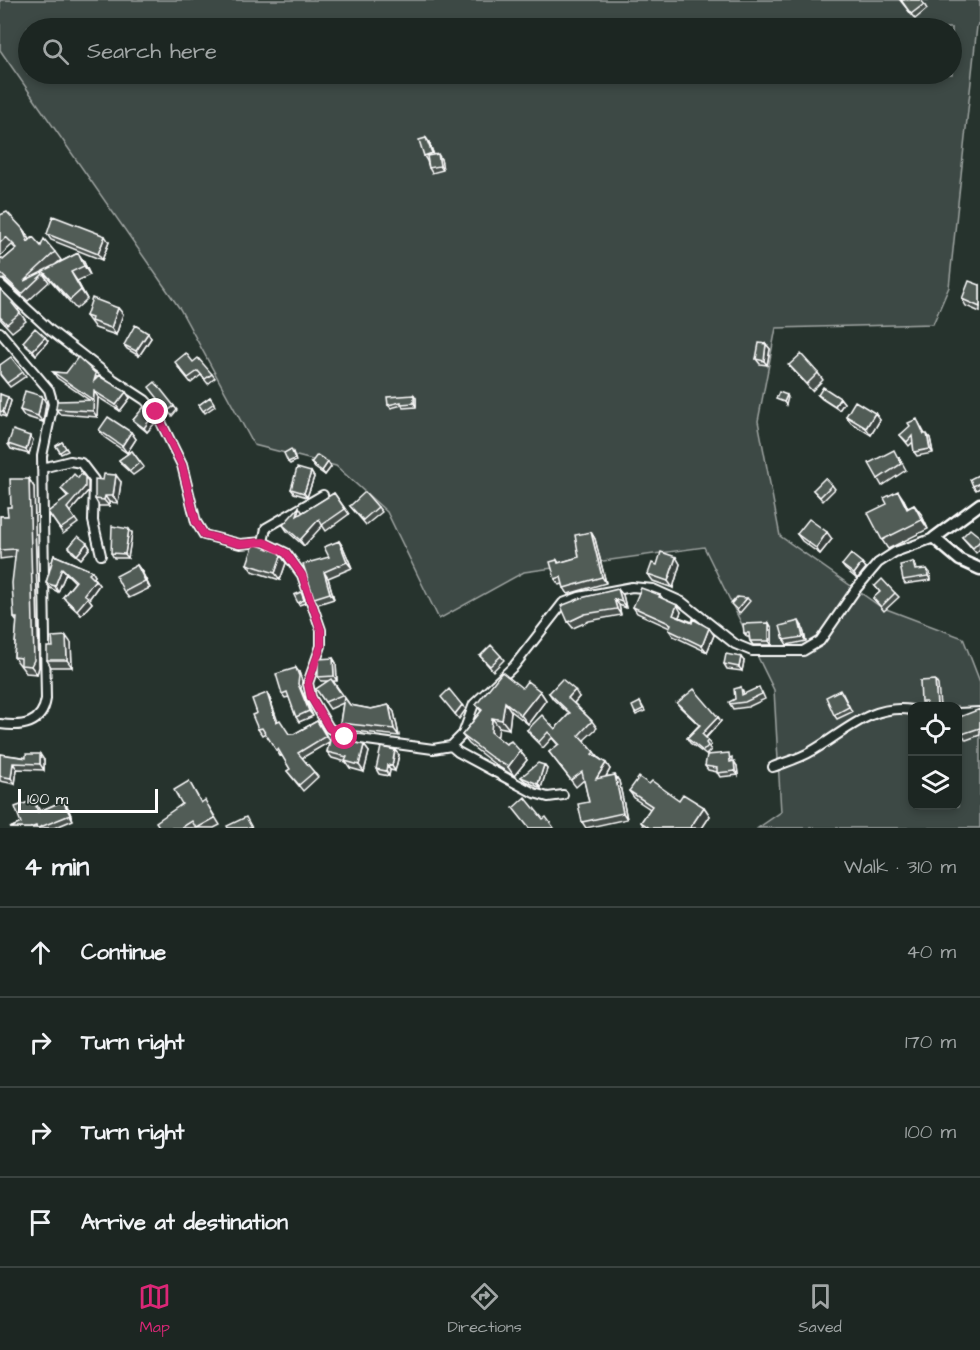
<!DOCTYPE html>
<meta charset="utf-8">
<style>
:root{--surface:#1c2622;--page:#252e2a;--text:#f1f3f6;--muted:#a0a5a5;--line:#3a4340;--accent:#db2777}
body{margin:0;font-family:"Architects Daughter",sans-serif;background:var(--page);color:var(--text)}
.controls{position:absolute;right:18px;bottom:18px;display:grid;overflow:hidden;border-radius:12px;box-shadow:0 3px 9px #0003}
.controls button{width:54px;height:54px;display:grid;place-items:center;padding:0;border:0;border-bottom:2px solid var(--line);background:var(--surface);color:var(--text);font:30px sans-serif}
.scale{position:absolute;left:18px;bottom:15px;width:140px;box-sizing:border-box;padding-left:6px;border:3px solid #fff;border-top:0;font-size:16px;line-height:21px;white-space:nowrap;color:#fff;-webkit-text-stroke:4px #26332d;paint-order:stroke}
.stop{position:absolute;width:18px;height:18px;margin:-14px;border:4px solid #db2777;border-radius:50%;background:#fff}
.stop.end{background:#db2777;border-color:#fff;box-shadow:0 2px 6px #0008}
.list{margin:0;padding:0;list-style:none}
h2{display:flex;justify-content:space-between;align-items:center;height:78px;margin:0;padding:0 24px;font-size:26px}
h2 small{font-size:20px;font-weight:400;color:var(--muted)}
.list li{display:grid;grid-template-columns:39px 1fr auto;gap:18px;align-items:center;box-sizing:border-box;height:90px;padding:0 24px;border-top:2px solid var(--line)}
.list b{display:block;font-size:22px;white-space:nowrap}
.list em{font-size:20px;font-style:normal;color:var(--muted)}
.icon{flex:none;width:33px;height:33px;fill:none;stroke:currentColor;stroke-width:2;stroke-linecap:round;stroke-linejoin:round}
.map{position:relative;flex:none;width:980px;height:828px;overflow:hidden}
.search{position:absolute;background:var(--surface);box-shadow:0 3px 9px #0003;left:18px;right:18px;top:18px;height:66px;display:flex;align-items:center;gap:15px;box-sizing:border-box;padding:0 21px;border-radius:33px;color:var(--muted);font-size:22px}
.sheet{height:438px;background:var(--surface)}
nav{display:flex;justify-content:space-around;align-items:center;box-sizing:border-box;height:84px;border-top:2px solid var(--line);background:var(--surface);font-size:16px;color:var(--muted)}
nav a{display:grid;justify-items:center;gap:3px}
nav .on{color:var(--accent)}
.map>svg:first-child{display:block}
</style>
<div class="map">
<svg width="980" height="828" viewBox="0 0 980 828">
<rect width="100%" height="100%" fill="#26332d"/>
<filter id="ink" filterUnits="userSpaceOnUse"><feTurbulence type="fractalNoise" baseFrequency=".0167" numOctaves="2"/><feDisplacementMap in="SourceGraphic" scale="12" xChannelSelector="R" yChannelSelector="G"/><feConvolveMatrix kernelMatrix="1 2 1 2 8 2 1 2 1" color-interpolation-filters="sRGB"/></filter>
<g filter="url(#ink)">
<path fill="#3e4944" stroke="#9ea4a2" stroke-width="1.5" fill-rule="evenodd" d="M0,0H980V24L977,26L949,287L933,324L776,328L758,421L780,536L881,607L963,638L980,682V828H758L781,812L774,690L704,547L524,572L439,619L387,512L336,466L254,445L180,309L0,50ZM28,28H952V74H28ZM912,706H958V806H912Z"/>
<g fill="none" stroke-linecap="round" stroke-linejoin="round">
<g stroke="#fff" stroke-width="12">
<path id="street" d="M0,284L50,330L113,379L145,400L156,412L182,465L196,522L204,535L240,544L263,542L286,553L302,575L321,630V646L308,683L311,697L329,728L345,737L433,749L451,746L463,734L474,704L514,666L563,603L579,597L632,587L653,589L682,602L735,644L752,651H803L820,641L856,589L878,563L895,552L934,538
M0,332L49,390L53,404L42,456L46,699C42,725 22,727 0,724
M42,468L70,461L81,463L94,480L93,521L101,555
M263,542L266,528L323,495
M958,713L980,712
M451,746L458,752L534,793L548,797L563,795
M773,767C786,762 801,758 812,751C845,732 872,703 912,710"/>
</g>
<g stroke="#fff" stroke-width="15">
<path id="secondary" d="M980,504L934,538L960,560L980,569"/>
</g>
<use href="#street" stroke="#26332d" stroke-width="8"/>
<use href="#secondary" stroke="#26332d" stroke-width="10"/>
</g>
<path fill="#464f4b" stroke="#fff" stroke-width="1.5" d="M900,0L924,4L927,9L915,19Z
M426,138L429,142L434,155L441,159L443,170L432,173L429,168L427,161L424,156Z
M0,215L28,236L30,240L55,252L61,260L56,264L78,253L84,262L90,275L77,281L87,299L76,309L45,274L44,275L49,282L28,301L4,279L0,280V257L3,260L16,249L12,245L0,256Z
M47,234L109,242L102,260L51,240Z
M980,285V312L966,306L962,299Z
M0,289L13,302L19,309L18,310L26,321L12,332L0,319Z
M118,308L123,314L116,335L95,328L86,316Z
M148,333L151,338L139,356L127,349L124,345Z
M45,337L48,341L36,355L26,346L23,342Z
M766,344L770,349L767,365L760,364L756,359Z
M193,362L212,374L215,378L208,384L201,375L191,383L178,367Z
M0,365L23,372L26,376L10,387L0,375Z
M789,365L818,373L823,380L812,391L794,371Z
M53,372L98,377L126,392L130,398L120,411L98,397L97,417L60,414L56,409L89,400L57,378Z
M0,394L11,401L6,417L0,415Z
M414,395L416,398V407L403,408L402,405L391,408L388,405Z
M818,395L840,398L844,403L839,410L822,399Z
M210,397L215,406L205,413L199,405Z
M46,403L43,422L24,416L20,410Z
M144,407L155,423L147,432L137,424L133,420Z
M875,413L880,420L871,435L851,423L846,416Z
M919,423L925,434L930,438L933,453L917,456L914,452L913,442L909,446L900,435Z
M99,430L131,432L136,439L127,453L104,437Z
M33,440L29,454L11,449L8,444Z
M62,442L68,451L61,454L56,446Z
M132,451L144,467L133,475L122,465L119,460Z
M293,452L296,461L290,464L288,462Z
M899,457L906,470L882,486L878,479Z
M311,463L331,467L325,475L315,468Z
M311,472L314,477L307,497L294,493L291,489Z
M980,474V488L976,490L973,486Z
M85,477L88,482V491L70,512L78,523L63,534L48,512L68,497L61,489Z
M29,479L34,487L39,667L37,674L26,673L14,657L17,622L14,618L15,557L0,559V516H8L11,507Z
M121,482L118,503L109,502V506H99L95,499Z
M832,485L835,489L823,501L813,490Z
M334,493L349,514L326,531L322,525L304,546L287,531L283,525Z
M904,500L908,508L914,505L921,514L928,529L888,549L882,540Z
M350,506L378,507L382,512L366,525Z
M591,532L595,539L606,583L568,594L564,588L563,584L559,585L555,579L557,560L559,563L579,557Z
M132,533L128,558H114L111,553Z
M797,534L832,539L820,554L802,541Z
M962,537H980V549L976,553Z
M339,541L343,547L352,568L328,578L334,599L318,604L314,598L329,557Z
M87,543L90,548L81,559L72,552L69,547Z
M54,555L92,571L95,576L94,578L99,585L89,599L92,603L81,615L67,602L63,597L75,582L66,573L58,592L50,588L46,583Z
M676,557L680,564L673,588L653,581L648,574L657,565Z
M913,562L916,566L917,570L930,573L931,580L905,584L903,580Z
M286,563L280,580L252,571L247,564Z
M862,563L866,568L857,579L845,569L842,565Z
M137,565L142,572L150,588L129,598L124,592Z
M875,586L895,593L899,597L884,611L873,598L880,592Z
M302,594L305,603L299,605L298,603Z
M623,595L626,608L619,605L621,615L589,621L573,628L568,622Z
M660,595L664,600L681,612L679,617L709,628L714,635L707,652L673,636L669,630L670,628L637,613L633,607Z
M802,626L806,641L787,645L784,640Z
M772,628V645H753L750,641V637H747L744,633Z
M71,643L72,667H51L47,660Z
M480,656H501L504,660L493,671Z
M333,658L336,663L337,681H333L350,705L371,709L389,705L394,712L399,736L345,730L340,723L343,703L330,709L316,689L328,681H321L318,677Z
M744,661L742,671L727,669L724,664Z
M299,672L302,681L301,689L313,716L299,722L296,717L289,697L285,698L282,694Z
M741,687L744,694L762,692L765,699L748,707L733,709L730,704L735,699Z
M522,688L540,691L546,700L528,724L511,711L509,729L499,727L497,738L506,744L520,751L527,760L514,776L497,766L469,744L462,735L481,711L476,705Z
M267,693L270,699L277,721L289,734H294L317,721L330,741L364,745L369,752L364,772L350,768L346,762L332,758L327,752L329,742L302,758L318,777L303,791L287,771L290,769L282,755L280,756L266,733L262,735L258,729L257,713Z
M549,693L579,697L574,703L592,721L597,728L584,740L599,758L606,763L610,769L606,777L615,775L619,781L627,819L586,828L582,822L589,802L584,780L576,787L549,752L558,745L552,738L543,748L531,736L527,730L555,729L569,714L553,699Z
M843,694L852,712L837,719L834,715Z
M640,702L645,711L636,715L635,713Z
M677,703L718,717L721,721L706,738L711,745L709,747L711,750L706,755L690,743L687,738L699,725L680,707Z
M980,709V735L966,740L962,734Z
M0,754L44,760V770L17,769L15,784L0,781Z
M399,755L395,771L390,770L389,776L379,774L376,769Z
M732,757V762L737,766L738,775L720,777L717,772L708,770L705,766Z
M544,765L547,769L541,788L525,781L521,777Z
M189,781L201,802L209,807L220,825L214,828H160L182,804Z
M649,784L679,800L704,807L710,816L702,828H645L641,822L650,809L635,799L629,791Z
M34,800L37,805L40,811L63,801L67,806L73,820L54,828H10L21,823Z"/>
<path fill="#39403d" stroke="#fff" stroke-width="1.5" d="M426,138L429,142L435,158L432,153Z
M438,154L441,159L443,170L440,166Z
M22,228L28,236L34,250L28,242Z
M105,236L109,242L102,260L98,254Z
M78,253L84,262L90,275L84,266Z
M71,272L77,281L87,299L81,290Z
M118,308L123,314L116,335L111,328Z
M148,333L151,338L139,356L136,351Z
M45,337L48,341L36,355L33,350Z
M766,344L770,349L767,365L764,361Z
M94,391L98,397L97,417L93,411Z
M126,392L130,398L120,411L116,405Z
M414,395L416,398V407L414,403Z
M787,395L788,397L786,405L784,402Z
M42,396L46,403L43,422L38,416Z
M8,397L11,401L6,417L3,412Z
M840,398L844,403L839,410L835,406Z
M174,406L177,410L172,416L168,411Z
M875,413L880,420L871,435L866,428Z
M151,418L155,423L147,432L144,428Z
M131,432L136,439L127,453L122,446Z
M927,434L930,438L933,453L930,449Z
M30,436L33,440L29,454L26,450Z
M328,462L331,467L325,475L322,471Z
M311,472L314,477L307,497L304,493Z
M116,475L121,482L118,503L113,496Z
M85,477L88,482V491L70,512L67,508Z
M29,479L34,487L39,667L37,674L31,666Z
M898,491L904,500L913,518L907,509Z
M105,496L109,502V506L104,500Z
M914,505L921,514L928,529L922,520Z
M299,507L303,513L297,516Z
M319,519L323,525L304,546L300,540Z
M129,529L132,533L128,558L125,554Z
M591,532L595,539L606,583L602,577Z
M827,532L832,539L820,554L816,548Z
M339,541L343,547L352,568L347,562Z
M87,543L90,548L81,559L77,555Z
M281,556L286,563L280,580L275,573Z
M676,557L680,564L673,588L668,581Z
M862,563L866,568L857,579L854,574Z
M137,565L142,572L150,588L145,581Z
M62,568L66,573L58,592L55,586Z
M927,569L930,573L931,580L928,576Z
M92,571L95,576L93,579L89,574Z
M324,572L328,578L334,599L330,593Z
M95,580L99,585L89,599L92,603L81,615L77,610L84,594Z
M618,589L623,595L626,608L622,602Z
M747,598L750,601L739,614L737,610Z
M614,599L619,605L621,615L617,609Z
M677,605L681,612L677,621L673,615Z
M799,621L802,626L806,641L803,637Z
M769,623L772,628V645L769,641Z
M709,628L714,635L707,652L702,646Z
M66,636L71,643L72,667L67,660Z
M741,657L744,661L742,671L739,667Z
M333,658L336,663L337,681L334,676Z
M296,668L299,672L302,681L301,689L313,716L309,711L298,684Z
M935,680L938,685L940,706H937Z
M575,690L579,697L573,704L568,698Z
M540,691L546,700L528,724L521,715Z
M267,693L270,699L280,728L276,722Z
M505,702L511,711L509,729L502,720Z
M389,705L394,712L399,736L394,729Z
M462,705L466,709L459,719L455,714Z
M718,717L721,721L705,738L702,734Z
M492,718L499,727L497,741L491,732Z
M364,745L369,752L364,772L359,765Z
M395,750L399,755L395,771L392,766Z
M520,751L527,760L514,776L508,767Z
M40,754L44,760V770L40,764Z
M734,761L737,766L738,775L735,771Z
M13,763L17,769L15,784L11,778Z
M606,763L610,769L601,785L596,779Z
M387,765L390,770L389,776L386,771Z
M544,765L547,769L541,788L538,784Z
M615,775L619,781L627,819L623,813Z
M63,801L67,806L73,820L70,815Z
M704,807L710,816L702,828H690Z"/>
<path fill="#515c57" stroke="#fff" stroke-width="1.5" d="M901,0H921L924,4L911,14Z
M426,138L432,153L424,156L419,140Z
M438,154L440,166L429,168L427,156Z
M7,212L22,228L28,242L33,237L41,246L44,239L55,252L24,281L42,272L43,274L22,294L0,273V257L3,260L17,248L6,237L0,243V215Z
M53,216L105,236L98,254L47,234Z
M78,253L84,266L71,272L81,290L70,300L43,271Z
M969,281L980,285V307L962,299Z
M0,289L13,302L12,303L20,313L7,324L0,317Z
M92,298L118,308L111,328L91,321L92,318L86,316Z
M135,325L148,333L136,351L124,345Z
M35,328L45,337L33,350L23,342Z
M759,343L766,344L764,361L756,359Z
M186,353L193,362L198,358L212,374L205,379L198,371L188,378L175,362Z
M801,354L818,373L807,384L789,365Z
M11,357L23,372L7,383L0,374V365Z
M78,357L96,374L94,381L99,376L126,392L116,405L94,391L93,411L56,409L57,401L93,400L53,372L66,373Z
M155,382L174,406L168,411L149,387Z
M823,387L840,398L835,406L818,395Z
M25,391L42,396L38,416L20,410Z
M779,392L787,395L784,402L776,399Z
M0,394L8,397L3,412L0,411Z
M414,395V403L401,404V402L388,405L387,397Z
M210,397L214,403L203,411L199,405Z
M855,401L875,413L866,428L846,416Z
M144,407L151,418L144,428L133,420Z
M108,417L131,432L122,446L99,430Z
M917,419L924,434H927L930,449L914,452L912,436L907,442L900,435L910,426L908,423Z
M13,430L30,436L26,450L8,444Z
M62,442L66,448L60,452L56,446Z
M291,449L295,459L288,462L284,453Z
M894,450L901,464L878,479L869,463Z
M132,451L140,462L130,471L119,460Z
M317,455L328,462L322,471L311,463Z
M297,468L311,472L304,493L291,489Z
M74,474L78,478L81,474L85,477V487L67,508L75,519L60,529L48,512L69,496L61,489Z
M104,474L116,475L113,496H105L104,500L95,499V479L103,480Z
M980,474V483L973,486L970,479Z
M825,478L832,485L820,497L813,490Z
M10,479H29L34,660L31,666L21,665V658L14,657L17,618H14L12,583L16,549L0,550V516H8L7,507H11Z
M898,491L907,509L914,505L922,520L882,540L868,513L887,504L884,498Z
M365,492L378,507L363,520L350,506Z
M334,493L345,509L322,525L319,519L300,540L283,525L299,507L297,516Z
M809,519L827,532L816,548L797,534Z
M112,526L129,529L125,554L111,553Z
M970,529L980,537V541L973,548L962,537Z
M591,532L602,577L564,588L561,577L555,579L550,562L557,560L558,563L579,557L575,535Z
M78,536L87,543L77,555L69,547Z
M339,541L347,562L324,572L330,593L314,598L303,564L329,557L324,547Z
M254,544L278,552L281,556L275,573L247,564Z
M661,552L676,557L668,581L648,574L652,563L657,565Z
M851,554L862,563L854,574L842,565Z
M54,555L92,571L89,574L95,580L84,594L88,597L77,610L63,597L76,581L62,568L55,586L46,583Z
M913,562L915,570L927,569L928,576L903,580L900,565Z
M137,565L145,581L124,592L116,576Z
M882,579L895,593L881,607L873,598L880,592L875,586Z
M641,588L660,595L659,597L677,605L673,615L692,623L693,619L709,628L702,646L669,630L671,624L633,607Z
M618,589L622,602L614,599L617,609L585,614L568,622L561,606L581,598Z
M301,592L304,600L298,603L294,595Z
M737,597L747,598L737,610L731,604Z
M799,621L803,637L784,640L780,626Z
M769,623V641H750L749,633H744L743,624Z
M66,636L67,660H47V647H53L52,637Z
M491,645L501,656L490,666L480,656Z
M726,654L741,657L739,667L724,664Z
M333,658L334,676L318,677V659Z
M296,668L299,676L298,684L309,711L296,717L287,692L282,694L276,674Z
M502,672L522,688L527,681L540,691L521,715L505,702L502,720L492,718L491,732L506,744L511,741L520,751L508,767L491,757L462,735L482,710L476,705Z
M331,679L342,695L325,702L316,689Z
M562,679L575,690L568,698L592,721L579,735L594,752L592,754L606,763L596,779L615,775L623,813L582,822L578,804L589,802L582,772L571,780L549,752L559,744L548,732L539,742L527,730L542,715L555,729L570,713L549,693Z
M935,680L937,706H926V702H921L920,681Z
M741,687L742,695L759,687L762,694L745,702L730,704L729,702L735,699L734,689Z
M449,689L462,705L455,714L441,697Z
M694,689L718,717L702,734L708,740L706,743L708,746L703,751L687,738L700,725L677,703Z
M840,690L849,707L834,715L826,697Z
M267,693L276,722L280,720L289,734H294L317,721L326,736L298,753L314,772L299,785L287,771L290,769L278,749L276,750L262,728L258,729L252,715L257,713L252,699Z
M344,697L350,705L371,709L389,705L394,729L340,723Z
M640,702L643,709L635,713L632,706Z
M980,709V728L962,734L957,721V718Z
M331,736L364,745L359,765L345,761L347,757L327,752Z
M381,747L395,750L392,766L387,765L386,771L376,769Z
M729,753L730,762L734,761L735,771L717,773V768L705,766L707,755Z
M0,754L26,758V754H40V764L13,763L11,778L0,776Z
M538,763L544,765L538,784L521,777Z
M639,777L649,784L652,781L679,800L683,794L704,807L690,828H650L641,822L652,806L629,791Z
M189,781L201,803L205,800L215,818L197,828H196L192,821L181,828H160L156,822L182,804L174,790Z
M525,797L543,819L546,817L554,828H529L513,808Z
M34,800L38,812L63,801L70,815L38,828H37L36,826L30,828H10L21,823L15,807Z
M246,817L252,828H228L227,826Z"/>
</g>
<g fill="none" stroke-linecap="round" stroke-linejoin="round" filter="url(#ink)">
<path stroke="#db2777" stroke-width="8" d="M156,412L182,465L196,522L204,535L240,544L264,542L286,553L302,575L321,630V646L308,683L311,697L329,728L345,737"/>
</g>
</svg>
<div class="controls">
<button><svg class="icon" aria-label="locate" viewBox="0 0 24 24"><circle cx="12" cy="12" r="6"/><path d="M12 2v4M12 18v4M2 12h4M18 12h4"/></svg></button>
<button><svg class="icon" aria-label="layers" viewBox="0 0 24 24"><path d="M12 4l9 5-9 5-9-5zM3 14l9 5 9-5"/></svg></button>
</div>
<div class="scale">100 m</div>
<div class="stop" style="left:345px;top:737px"></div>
<div class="stop end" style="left:156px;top:412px"></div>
<div class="search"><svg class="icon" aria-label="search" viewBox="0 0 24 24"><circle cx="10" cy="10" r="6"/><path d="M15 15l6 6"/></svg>Search here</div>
</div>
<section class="sheet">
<h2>4 min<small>Walk · 310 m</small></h2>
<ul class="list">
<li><svg class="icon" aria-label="ahead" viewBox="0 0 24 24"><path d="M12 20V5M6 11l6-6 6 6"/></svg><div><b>Continue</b></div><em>40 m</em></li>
<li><svg class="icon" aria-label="right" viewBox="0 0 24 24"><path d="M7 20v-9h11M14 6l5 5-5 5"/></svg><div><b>Turn right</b></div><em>170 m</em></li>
<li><svg class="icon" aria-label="right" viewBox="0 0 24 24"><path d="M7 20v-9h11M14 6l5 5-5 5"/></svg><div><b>Turn right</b></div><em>100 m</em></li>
<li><svg class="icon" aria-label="arrive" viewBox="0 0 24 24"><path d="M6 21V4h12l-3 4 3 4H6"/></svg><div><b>Arrive at destination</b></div></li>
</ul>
</section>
<nav>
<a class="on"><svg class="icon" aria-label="map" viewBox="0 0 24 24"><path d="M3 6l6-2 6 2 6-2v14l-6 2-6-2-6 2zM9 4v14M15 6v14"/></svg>Map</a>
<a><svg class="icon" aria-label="directions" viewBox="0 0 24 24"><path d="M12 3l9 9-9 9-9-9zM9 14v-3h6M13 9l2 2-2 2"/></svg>Directions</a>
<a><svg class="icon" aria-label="saved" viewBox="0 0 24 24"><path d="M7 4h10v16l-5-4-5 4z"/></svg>Saved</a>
</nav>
